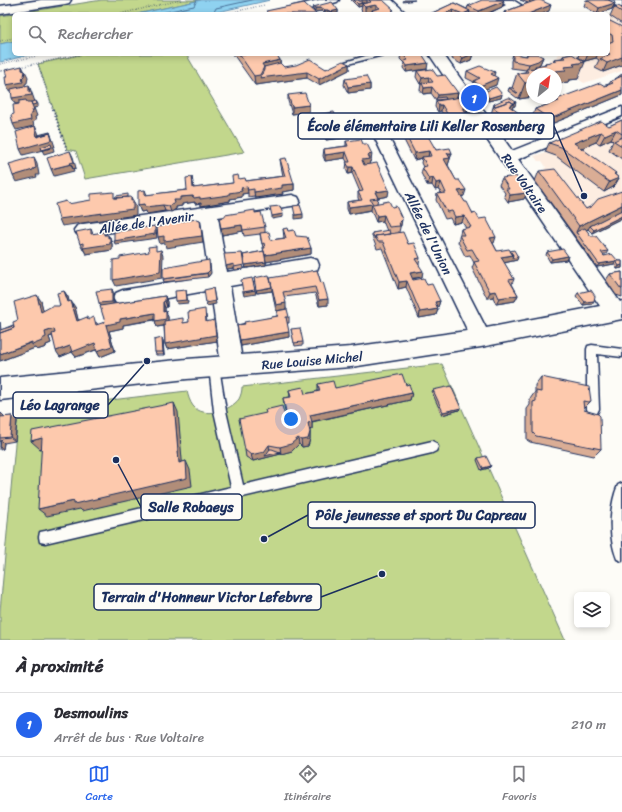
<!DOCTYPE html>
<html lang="fr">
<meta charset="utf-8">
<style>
:root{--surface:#fff;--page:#f7f7f7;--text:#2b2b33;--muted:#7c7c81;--line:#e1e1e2;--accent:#2563eb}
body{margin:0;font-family:Sriracha,sans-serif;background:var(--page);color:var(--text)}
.controls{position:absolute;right:12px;bottom:12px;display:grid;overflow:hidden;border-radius:6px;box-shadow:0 2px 6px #0003}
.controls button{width:36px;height:36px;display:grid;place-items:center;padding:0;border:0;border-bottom:1px solid var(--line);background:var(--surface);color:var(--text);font:20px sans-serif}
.compass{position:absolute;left:526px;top:68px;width:36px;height:36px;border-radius:50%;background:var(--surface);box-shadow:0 2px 6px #0003;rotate:30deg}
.you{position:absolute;left:291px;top:419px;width:14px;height:14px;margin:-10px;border:3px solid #fff;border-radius:50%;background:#1a73e8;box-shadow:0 0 0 6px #1a73e833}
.badge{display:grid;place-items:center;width:26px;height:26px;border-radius:50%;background:var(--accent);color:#fff;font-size:13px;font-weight:700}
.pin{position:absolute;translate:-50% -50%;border:2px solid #fff;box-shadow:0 1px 4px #0006}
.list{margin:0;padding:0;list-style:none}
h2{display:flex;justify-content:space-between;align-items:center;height:52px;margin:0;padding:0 16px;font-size:17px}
h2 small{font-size:13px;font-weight:400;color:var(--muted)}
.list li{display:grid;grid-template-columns:26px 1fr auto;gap:12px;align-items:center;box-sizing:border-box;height:64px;padding:0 16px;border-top:1px solid var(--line)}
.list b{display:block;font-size:15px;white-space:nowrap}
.list p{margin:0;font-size:13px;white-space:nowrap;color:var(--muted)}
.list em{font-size:13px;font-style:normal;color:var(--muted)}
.icon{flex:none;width:22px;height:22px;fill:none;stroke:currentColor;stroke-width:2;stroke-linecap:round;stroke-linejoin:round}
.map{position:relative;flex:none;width:622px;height:640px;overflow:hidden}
.search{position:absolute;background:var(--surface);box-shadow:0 2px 6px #0003;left:12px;right:12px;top:12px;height:44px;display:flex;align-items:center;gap:10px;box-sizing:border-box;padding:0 14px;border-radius:6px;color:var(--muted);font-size:15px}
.sheet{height:116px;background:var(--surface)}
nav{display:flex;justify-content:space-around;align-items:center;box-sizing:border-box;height:56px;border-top:1px solid var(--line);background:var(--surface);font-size:11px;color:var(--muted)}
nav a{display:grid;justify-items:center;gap:2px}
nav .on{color:var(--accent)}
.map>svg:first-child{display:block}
</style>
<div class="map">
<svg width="622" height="640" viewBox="0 0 622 640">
<rect width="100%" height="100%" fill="#fdfcf7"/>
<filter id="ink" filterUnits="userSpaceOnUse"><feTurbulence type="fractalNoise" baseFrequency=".025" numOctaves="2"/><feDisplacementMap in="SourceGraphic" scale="8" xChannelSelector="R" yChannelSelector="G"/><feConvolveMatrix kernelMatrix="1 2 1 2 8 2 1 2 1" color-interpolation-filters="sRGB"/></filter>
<g filter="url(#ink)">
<path fill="#fdede1" d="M622,13V71L584,83L549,60L556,57L558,54H608V16Z
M622,128V212L574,236L535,181L550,178L544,169L546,167L542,161H538L534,156Z"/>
<path fill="#c2d78c" stroke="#6e8375" d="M102,0H201L137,14H14V41L0,44V16Z
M83,54H186L244,152L85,179L76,151L67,149L38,64Z
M442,364L565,640H0V611L18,411L187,391C188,396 190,402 193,406C204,419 230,411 239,399C241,395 242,391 242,387Z"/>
<path fill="#8fd2f0" stroke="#6191b6" d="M201,0H270L209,14H137Z
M14,41V54H33L0,62V44Z"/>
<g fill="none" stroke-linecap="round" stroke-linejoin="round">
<path stroke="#497098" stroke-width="1" d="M156,14L194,6L197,0
M213,14L216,8L252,0"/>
<g stroke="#1b2f5e" stroke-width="3">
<path id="service" d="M372,54H387L348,64L345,62Z
M592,345L622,349V357L597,354L599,409L597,413L593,414L589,413L587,409V349L588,346Z
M214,362L218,364L219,367L226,411L243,485L432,441L436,443L438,447L436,451L432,453L45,543L40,542L39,537L40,532L45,531L231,487L214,411L209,367L210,364Z
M622,483V561L617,559C608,537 609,506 618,485Z"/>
</g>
<g stroke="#1b2f5e" stroke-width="3">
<path id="minor" d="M319,0H339L337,2L289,14H268L270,12Z
M497,0H513L521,5L506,14H491L493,12L506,5Z
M606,0L622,1V8L608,2Z
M622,107V116L514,161L508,163L502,161L500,158L502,155Z
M377,124L382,125L384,128L488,332L491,338L488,344L481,346L474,344L370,128L372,125Z
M292,195L298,197L300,201L298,205L218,217L227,272L310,258L317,260L319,265L317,270L310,272L230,286L243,366L240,372L232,375L224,372L221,366L211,290L123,306L116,303L113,298L116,293L123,290L209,276L201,220L83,236L77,234L74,230L77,226L83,224Z"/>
</g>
<g stroke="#1b2f5e" stroke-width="3">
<path id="tertiary" d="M379,0H392L407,14H393Z
M429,54H443L620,302L622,301V319L481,347L351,367L187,379L0,400V378L187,359L351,347L481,329L600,306Z"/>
</g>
<g stroke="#1b2f5e" stroke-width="3">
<path id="trunk" d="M41,0H71L69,3L65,4L0,14V6Z"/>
</g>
<path stroke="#1b2f5e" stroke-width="1.5" stroke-dasharray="0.5 2" stroke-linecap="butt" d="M119,14L181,0
M224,14L264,5
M0,41L14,38
M0,64L45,54
M38,64L53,110
M19,67L83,54
M0,71L9,70"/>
<path stroke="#1b2f5e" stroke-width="2" stroke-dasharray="1 2.5" stroke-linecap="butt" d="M53,109L68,153"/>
<use href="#service" fill="#fdfcf7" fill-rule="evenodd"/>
<use href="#minor" fill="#fdfcf7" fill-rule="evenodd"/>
<use href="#tertiary" fill="#fdfcf7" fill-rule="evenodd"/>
<use href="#trunk" fill="#fdfcf7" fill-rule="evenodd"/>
</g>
<path fill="#daad95" stroke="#1b2f5e" d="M351,0H383L396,14H371L372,12L365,14L361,10L362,6L358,7Z
M520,0H540L549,11L542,14H504V12L528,3Z
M586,0L615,3L612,9L597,14L584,6Z
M454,3L467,9L468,6L502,7L486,14L469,13V14H430Z
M313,7L338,10V13L330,14L328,13H324L322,11L315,12L313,10Z
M614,7L622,8V24L610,16Z
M608,21L622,65L603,72L595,68L599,60L596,58L585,61L578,57L579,54H608Z
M233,54H276L280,60V63L284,67L326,69L349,64V70L319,85L307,78L255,85Z
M401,54H422L427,69L406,72L403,68L404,63L400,59Z
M453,54H473L471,60L461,64L452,59Z
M513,54L526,56L527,54L543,57L540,64L538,66L544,65L545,63L553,62L554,59L562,58L563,56L572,54L578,79L569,80L568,82L561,83L560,86L556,87V74H532V97L519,99L518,97L517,98L508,91L509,88H512L517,73L525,72L526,70L511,68V61Z
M417,71L437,76L458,93L457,98L466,113V121L448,123L441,111L438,112L435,107L436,100L431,93L423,94L420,90L421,84H420L416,77Z
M467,71L495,72L494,76L496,85L478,92L473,87L474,82L466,78Z
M622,74V95L539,129L535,126L533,131L518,138L500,124L501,121L491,114L494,104L515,106H513L512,109L530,121L531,119H530L531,115H533L535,109L556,102L557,99L609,84L611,81L614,80L615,79L618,77L619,76Z
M345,79L370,84V90L348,93L344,85Z
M484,92L502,94L501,98L488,101L483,95Z
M288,95L309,105V112L292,114L288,101Z
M316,115L341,138L326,140L324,135L321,136L316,121Z
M622,120V159L609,150L613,141L611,139L600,144L596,142L581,148L619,178L615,185L613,187L604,192L556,156L545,152L549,143L609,126Z
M400,124L421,131L436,150L452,153L448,165L464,196L461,197L465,202L494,243H493L497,251L517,260L504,263L514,279L512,284L518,295L515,301L496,304L493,297L487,298L472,268L474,263L470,255L465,256L458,242L461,229L466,228L462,222L453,224L450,218L445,219L436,200L437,194L441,193L439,189L435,190L432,185H427L421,173L423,167L421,163L422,158L414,160L399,130Z
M346,141L371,161H370L369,164L388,196L378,198L377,203L392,207L402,219L399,232L420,258L419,264L422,277L412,279L413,280L427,285L440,301L438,307H437L438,309L436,315L419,318L406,287L398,289L382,248L377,249L372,236V233L387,231L383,221L376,222L371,210L349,214L347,209V202L359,200L358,198V192H360L352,173L348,174L346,169L347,162L345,158L325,161L323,156L324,149L346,146Z
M280,159L294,184V190L282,192L283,194L255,198L254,196L248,197V193L242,194V197L230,199V201L201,206V203L195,204V202L182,204V206L176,207V209L171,212L165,211L147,214L146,211L141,212L138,205L145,190L147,195L187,190L192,177L194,188L233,183L239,179L246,181L283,176L281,166Z
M539,171L586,209L622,192V218L592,233L588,229L586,230L591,236L608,251L606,254H603L604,256L618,261H622V268L617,269L614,264L597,267L535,181Z
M502,178L524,199L508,202L504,196L505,193L499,185Z
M255,213L265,227V233L271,240L284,238L283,229L288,231L311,248V254L266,262V265L246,268L243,255L264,251L261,240L260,234L244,236L243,231L222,235Z
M91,229L93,234L105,235L110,237L112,244V250L86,254L84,250H83L80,244Z
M547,252L568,256L566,260L550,262L546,255Z
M242,253L244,269L235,270L234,268L227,269Z
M317,270L328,305L319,306L315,293L284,297L286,309L276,311L272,290V291L257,293L254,278L270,281Z
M622,272V297L616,295L606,280L610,274Z
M211,273L208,277L164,282L163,279Z
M112,289L113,292V304L165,296L167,302V307L165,308V312L168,317V321L184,323L189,322L206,315L207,322L215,326L217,341L167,349L165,344L164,326L157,327L155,320L123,325V328L109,331L115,351L100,357L96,350L76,357L72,352L60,357L52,336L49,337L51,343L46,345V347L37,350L35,348L0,361V322L1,330L13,325L18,320L41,301L43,311L60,306L64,291L68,297L69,302L75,307L78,320L89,319L97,323L98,325L105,322L101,306L99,303Z
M578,293L592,304L583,305L576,296Z
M277,311L289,317V323H287L289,337L241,346L237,325L277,316Z
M291,329L303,342V345L295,346Z
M162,338L163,341L164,355H156L155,352Z
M541,377L591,401L583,409L584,410L601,449L594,456L530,442L527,440V409L530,405V399L535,392V385Z
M318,384L335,388L406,385L412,393L410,400L312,422V429L310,430V439L308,446L302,447L299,444L292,451L253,461L246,457L245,450L285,419H287L284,406L283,398L290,397L289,390L305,394L318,391Z
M433,390L461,408L459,410L442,415L432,392Z
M0,413L5,417L12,416L17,421L15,441L4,443L3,449L0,450Z
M478,458L491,466L489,468L481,470L477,460Z"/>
<path fill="#b18d79" stroke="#1b2f5e" d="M362,0H367V5L364,2L363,5L362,4Z
M404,0H415L403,2Z
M530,0H538L529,4Z
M504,1L502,7L486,14H479V11Z
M362,3V6L358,7V4Z
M615,3L612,9L597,14L599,8Z
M376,5V11L372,10V12L365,14V7Z
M551,5L549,11L542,14H528Z
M315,8H322V11L315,12Z
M325,10H328V13H324Z
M338,10V13L330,14V12Z
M453,10L452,14H443Z
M470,11L469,14H463Z
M473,54L471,60L461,64L463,58Z
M588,54H598L596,58L585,61Z
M622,54V65L603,72L607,63Z
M543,57L540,64L536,67L535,66V68L527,70L529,64Z
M280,60L281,69L307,72V78L255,85L254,76L262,64Z
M585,62L578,79L569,80L568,82L561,83L560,86L556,87V74H551L555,71L573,64Z
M428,63L427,69L406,72L407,66Z
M349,64V70L319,85V79Z
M22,66L25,72V71L28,77L27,83L25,84L26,88L9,91L6,85L22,78Z
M429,77L428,83L420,84L422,78Z
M498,78L496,85L478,92L480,86Z
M532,82V97L519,99L525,83Z
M370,84V90L348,93V87Z
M29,85L34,99L35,102L36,101L38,104V107L34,108L37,116L35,117L36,120L33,122L34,126L16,130L13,124L27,103L15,104L12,98L29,93Z
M432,87L431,93L423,94L424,88Z
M622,90V95L539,129L540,126L548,123L550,119Z
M458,93L456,99L437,100L438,95Z
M502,94L501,98L488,101L489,98Z
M516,102L515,106H513L512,111L497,110Z
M309,105V112L292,114V107Z
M439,105H442L441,111L438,112Z
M463,107H468L466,113Z
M467,115L466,121L448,123L449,117Z
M536,125L533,131L518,138L520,131Z
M35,126L38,132L40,140L50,132L55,147H53L54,151L44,154L42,150L51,148L23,155L20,149L37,137Z
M321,129H324V135L321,136Z
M616,130L611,139L600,144L605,135Z
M341,131V138L326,140V133Z
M601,132L596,142L570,153L574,143Z
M70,151L73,157L76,168L73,169L70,163Z
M429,151L428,158L422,157V158L414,160L415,153Z
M346,152L345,158L325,161V155Z
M447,153H452L448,165H443L444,159Z
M372,154L371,161H370L369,166L361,167L362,160L368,155Z
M34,157L37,163L39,175H36L37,177L16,182L13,176L33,169Z
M71,164L74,171L54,176L51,169Z
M349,167H353L352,173L348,174Z
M616,173L611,181L619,178L615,185L613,187L604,192L614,174Z
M433,178L432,185H427L429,179Z
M441,182L439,189L435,190L436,183Z
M294,184V190L282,192L283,194L255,198L254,192L282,185Z
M247,187L248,193L242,194V197L230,199V201L201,206V203L195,204V202L182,204V206L176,207V209L171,212L169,206L174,200L180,197L193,196L229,193L241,188Z
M389,190L388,196L378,198L375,192Z
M466,190L464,196L456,197L458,191Z
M527,193L524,199L508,202L510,195Z
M131,197L136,207V215L62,226L59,219L131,201Z
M144,204L163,205L165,211L147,214L146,211L141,212L138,205Z
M372,204L371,210L349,214V207Z
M622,205V212L590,226L588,229L577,234L576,232L579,226Z
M283,214V217L272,219V216Z
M303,214V218L295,219V215Z
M384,215L383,221L376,222L377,216Z
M464,216L462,222L453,224L455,217Z
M622,216V218L592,233L594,230Z
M402,219L401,226H400L399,222Z
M200,220L203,242L166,248L165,243L160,244L158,237Z
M242,225L243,231L222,235L221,228Z
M155,226L156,229L157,238L115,244L114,241Z
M108,235L112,244V250L86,254L83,248L108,238Z
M496,237L494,243L487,244L490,238Z
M311,248V254L266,262L265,255Z
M161,250L163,256L162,278L116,286L113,280Z
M513,255L518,257L517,260L499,264L501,257Z
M568,256L566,260L550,262L552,259Z
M616,261L614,264L597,267L599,264Z
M266,262V265L246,268L245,265Z
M210,264L211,273L208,277L207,273Z
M234,264V268L227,269L226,266Z
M622,265V268L617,269L619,266Z
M423,271L422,277L408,279L410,273Z
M407,281L406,287L398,289L399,282Z
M272,287V291L257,293L256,290Z
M213,288L216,304L207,306L206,303Z
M112,289L113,292V305L101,306L99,303Z
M186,290L188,303L177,304L176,301Z
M255,290L256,294L244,296L243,292Z
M64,291L68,297L71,308L68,302Z
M496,291L493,297L487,298L490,292Z
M37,295L41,301L45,318L41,312Z
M518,295L515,301L496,304L499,298Z
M165,296L167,302V307L165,301Z
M328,299V305L319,306V300Z
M71,301L75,307L80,327L77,321Z
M440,301L438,307L433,308L435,302Z
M594,301L592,304L583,305L585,302Z
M163,302L165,308V318L163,312Z
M286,303V309L276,311V305Z
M438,309L436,315L419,318L420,312Z
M166,311L168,317V325L157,327L155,321Z
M155,313L157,319L123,325V328L109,331L115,351L100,357L97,351L106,325L120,319Z
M214,320L217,341L167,349L165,344Z
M54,329L57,334L49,337L51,343L46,345V347L37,350L35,348L0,361V354L42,339L45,332Z
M289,332V337L241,346L240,340Z
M162,338L163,341L164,355L163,352Z
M95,343L98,349L76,357L72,352L60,357L56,351L70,346Z
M412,393L410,400L310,422V415Z
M174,403L178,412L183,471L179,463Z
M461,408L459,410L442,415L443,412Z
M1,413L6,418H0Z
M12,416L17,421L15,441L10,437Z
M312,422V429L308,430V423Z
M310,432V439L308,446L302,447L301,440Z
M42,438L51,447L40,449L31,441Z
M298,438L299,444L292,451L281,454L280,447Z
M1,440L4,443L3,449L0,447Z
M269,445L270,452H280L281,454L253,461L251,455Z
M186,461L190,470L192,486L82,511L80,509L47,516L38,509L74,501Z
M491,466L489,468L481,470L483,468Z"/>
<path fill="#fdc9ad" stroke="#1b2f5e" d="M354,0H358L362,3L358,4Z
M369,0H383L394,10H392L396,14H374H376L372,10L380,8L376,5L365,7L362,4L371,2Z
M482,0H503L504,1L479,11L468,6Z
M537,0H540L551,5L528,14H508L504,12Z
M587,0H608L615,3L599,8Z
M332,2L338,10L330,12L328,10H325L322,8H315L313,7Z
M304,3L316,14H269L266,11Z
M454,3L470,11L463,14L453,10L443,14H430Z
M618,6L622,8V12L614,7Z
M608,21H610L622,27V57L607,63L600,59L610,54L608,53V43L613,41L612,35L608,33Z
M239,54H276L280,60L262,64L264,67L260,75L254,76Z
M402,54H422L428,63L407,66L404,61L408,60Z
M456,54H472L463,58Z
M513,54L527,56V54H537L543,57L538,61L529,64L513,61Z
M572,54L585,62L573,64L575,66L564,67L566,70L555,71L557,73L551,74H532V82L525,83L517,73L528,72L526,69L537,68L535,66L546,64L545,63L556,61L554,59L565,58L563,56Z
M310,59L326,69L343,61L349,64L319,79L307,72L260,78L264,70V67L280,63L284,67L296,65Z
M22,66V70L25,71L24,76L22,78L23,82L6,85L5,77H7L5,70Z
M480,66L495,72L491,74L498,78L480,86L474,81L480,78L467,71Z
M432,69L437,76L445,75L458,93L438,95L432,87L424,88L422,83L433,82L429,77L422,78L417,71Z
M366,76L370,84L348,87L345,79Z
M622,76V90L550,119L535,109L559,101L557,99L600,83L605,86L613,83L611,81L616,79H615Z
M29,85V93L31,92L32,95L12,98L11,89Z
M496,87L502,94L489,98L484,92Z
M509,88H513L518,94Z
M305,93L309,105L292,107L288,95Z
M445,97L446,99L437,100L436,98Z
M461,97L468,107H463L467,115L449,117L442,105H439L436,101Z
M507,98H510L516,102L513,103L510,101L495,106L494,104Z
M26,100L27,102H31L34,110H32L33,113L30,115L31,120L13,124L11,115L14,114L13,105L19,104V101Z
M36,101L37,104L32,105L31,102Z
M510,101L514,104L509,106L536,125L520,131L502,117L505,116L493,107Z
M334,112L341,131L326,133L324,129H321L316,115Z
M622,120V134L616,130L605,135L601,132L574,143L616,173L614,174L619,178L609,182L561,147L549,143L601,121L609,126Z
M415,122L421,131H425L436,150L450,148L452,153H447L450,158L444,159L456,180H459L466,190L458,191L465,202H467L473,214L476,213L479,219L486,218L496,237L490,238L497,251L509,249L513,255L501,257L514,279L509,280L518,295L499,298L496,291L490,292L474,262L479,261L472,249L467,250L459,235H464L461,229L471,227L464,216L455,217L452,211L447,212L437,194L446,193L441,182L436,183L433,178L429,179L422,167L427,166L422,157L431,156L429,151L415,153L400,124Z
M35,126L37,137L50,133L52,140L20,149L16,132Z
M50,132L51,136L50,133L38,136V135Z
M622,137V146L614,141Z
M361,139L363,144H367L372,154L368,155L370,159L362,160L364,165L377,163L389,190L375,192L378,198L370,199L373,204L389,201L392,207L396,206L402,219L399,222L400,226L389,227L384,215L377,216L372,204L349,207L347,202L362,200L358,192L363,191L353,167H349L346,162H350L346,152L325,155L324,149L348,146L346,141Z
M51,144L52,147L42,150L41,147Z
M70,151L74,162L70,163L71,164L51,169L47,158Z
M34,157L36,168L33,169V170L13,176L9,164Z
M286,158L294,184L282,185V188L254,192V189L248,190L247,187L241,188L242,191L229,193V195L200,199V197L194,198L193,196L180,197V200H174L175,203L169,206L163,205L145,207L144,204L138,205V191L145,190V195L187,190L186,178L192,177L193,188L233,183L232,176L238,175L239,179L245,178L246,181L285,176L280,159Z
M555,169L586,209L592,206L598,199L622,191V205L579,226L539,171Z
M516,176L527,193L510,195L506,189H509L502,178Z
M114,192V198L131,197V201L133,200V209L59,219L55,204L66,201L68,204L91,200V194Z
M128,194V197L115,198L116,196Z
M300,205L303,214L295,215L293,206Z
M280,206L283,214L272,216L270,207Z
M255,210V213L261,212L265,227L243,230L242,225L221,228L219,218L225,217V215Z
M622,210V216L594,230L590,226Z
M197,219L200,220L202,236L164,241V236L158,237L157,227L163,226V224Z
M155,226V234L114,241V232Z
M287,228L288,231L294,230L296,236L307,237L311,248L265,255L263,248H265L264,243L262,244L260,233L269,232L271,240L286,238L283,229Z
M585,228L591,236H596L608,251L601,252L604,256L612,254L618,261H622V265L619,266L616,261L599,264L576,232Z
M91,229V234L104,232V235H108V238L110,237V244L83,248V243L80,244L76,232Z
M389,230L390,234L375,236V239L372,233Z
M403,232L408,244L414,243L420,258L415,259L423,271L410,273L413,280L424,278L427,285L432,284L440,301L435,302L438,309L420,312L407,281L399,282L383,242H378L375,236Z
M156,246V251L161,250L160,272L113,280V260L120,259V257L149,252L148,247Z
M563,249L568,256L552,259L547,252Z
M514,250L518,257L512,258L513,255L510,251Z
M264,251L266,262L245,265L243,255Z
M242,253L244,265L234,267V264L226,266L224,254Z
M209,260L210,270L207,273L163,279V268Z
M317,270L321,283L323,282L328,299L319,300L315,287L283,292L286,303L276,305L270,278Z
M622,272V289H621L610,274Z
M269,275L272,287L256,290L254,278Z
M252,278L255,290L243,292L241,280Z
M213,288L215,301L206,303L204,290Z
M112,289V302L99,303L96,291Z
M186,290L187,300L176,301L175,291Z
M591,290L595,296L594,301L585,302L578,293Z
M64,291L68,302L71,301L77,321L87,317L88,320L94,317L96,325L105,322L100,306L165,296V301L163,302V312L166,311V319L155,321V313L120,319V322L106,325L112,346L97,351L95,343L72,352L70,346L56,351L52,334L55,333L54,329L45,332L46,337L42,339V341L32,345V342L0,354V333L14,328L13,322L18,320L14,302L37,295L41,312L52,306H60L57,293Z
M205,309L206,322L214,320L216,335L165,344L164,321L183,318V323L189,322L188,312Z
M287,309L289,317H286L289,332L240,340L237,325L245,324L244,322L278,316L277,311Z
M13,326L14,328L0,333V330Z
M300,328L303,342L294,343L291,329Z
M162,338L163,352H155L154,340Z
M402,374L406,385L409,384L412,393L310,415L312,422L308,423L310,432L308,439L301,440L298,438L291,444L280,447L269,445L264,452L251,455L245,450L239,419L266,413L265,410L282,406L286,420H288L283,398L291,397L289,390L303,387L305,394L320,391L318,384L333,381L335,388Z
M541,377L589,387L591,401L589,402L583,401L584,410L598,414L600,416L601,449L536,436L533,433V402L536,401V391L541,392Z
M451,386L461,408L443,412L433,390Z
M174,403L179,463L186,461L187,478L74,504V501L38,509L42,438L31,441L32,431Z
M12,416L10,437L0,438V417Z
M270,449H272L280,452L265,456Z
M486,456L491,466L483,468L478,458Z"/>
</g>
<g text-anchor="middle" stroke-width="3" stroke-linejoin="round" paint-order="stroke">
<g font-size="13" fill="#1b2f5e" stroke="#fdfcf7">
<text transform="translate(525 183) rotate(55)" y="5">Rue Voltaire</text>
<text transform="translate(146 222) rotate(-8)" y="5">Allée de l'Avenir</text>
<text transform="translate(429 233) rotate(64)" y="5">Allée de l'Union</text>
<text transform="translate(312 360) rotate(-5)" y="5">Rue Louise Michel</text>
</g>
</g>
<path fill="none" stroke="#1b2f5e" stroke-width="1.5" d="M584 196L554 126M147 361L108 405M116 460L141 507M264 539L308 515M382 574L321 597"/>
<g fill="#1b2f5e" stroke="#fdfcf7" stroke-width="1.5">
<circle cx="584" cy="196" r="4"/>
<circle cx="147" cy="361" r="4"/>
<circle cx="116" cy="460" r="4"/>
<circle cx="264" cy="539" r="4"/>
<circle cx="382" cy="574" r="4"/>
</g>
<g fill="#fdfcf7" stroke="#1b2f5e" stroke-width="1.5">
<rect x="298" y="113" width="256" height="26" rx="4"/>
<rect x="13" y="392" width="95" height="26" rx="4"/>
<rect x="141" y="494" width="101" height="26" rx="4"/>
<rect x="308" y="502" width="227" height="26" rx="4"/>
<rect x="94" y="584" width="227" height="26" rx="4"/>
</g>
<g font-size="14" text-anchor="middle" font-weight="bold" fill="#1b2f5e">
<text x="426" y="131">École élémentaire Lili Keller Rosenberg</text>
<text x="60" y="410">Léo Lagrange</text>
<text x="191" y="512">Salle Robaeys</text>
<text x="421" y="520">Pôle jeunesse et sport Du Capreau</text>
<text x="207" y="602">Terrain d'Honneur Victor Lefebvre</text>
</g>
</svg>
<div class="controls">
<button><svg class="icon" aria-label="layers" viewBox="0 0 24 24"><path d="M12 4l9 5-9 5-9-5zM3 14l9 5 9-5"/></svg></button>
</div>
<svg class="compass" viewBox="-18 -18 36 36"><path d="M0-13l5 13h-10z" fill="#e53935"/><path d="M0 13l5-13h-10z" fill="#7c7c81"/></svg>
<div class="you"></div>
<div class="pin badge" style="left:474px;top:98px">1</div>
<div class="search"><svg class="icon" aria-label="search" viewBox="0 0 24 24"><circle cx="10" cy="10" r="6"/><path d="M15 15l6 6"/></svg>Rechercher</div>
</div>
<section class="sheet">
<h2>À proximité<small></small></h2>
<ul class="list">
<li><span class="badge">1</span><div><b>Desmoulins</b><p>Arrêt de bus · Rue Voltaire</p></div><em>210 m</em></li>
</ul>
</section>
<nav>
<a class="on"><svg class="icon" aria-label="map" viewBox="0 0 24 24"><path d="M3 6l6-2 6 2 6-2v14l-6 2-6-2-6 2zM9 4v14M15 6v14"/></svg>Carte</a>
<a><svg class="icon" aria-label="directions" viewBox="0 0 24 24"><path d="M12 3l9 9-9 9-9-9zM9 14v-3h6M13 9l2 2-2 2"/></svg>Itinéraire</a>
<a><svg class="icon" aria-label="saved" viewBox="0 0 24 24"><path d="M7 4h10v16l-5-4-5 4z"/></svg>Favoris</a>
</nav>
